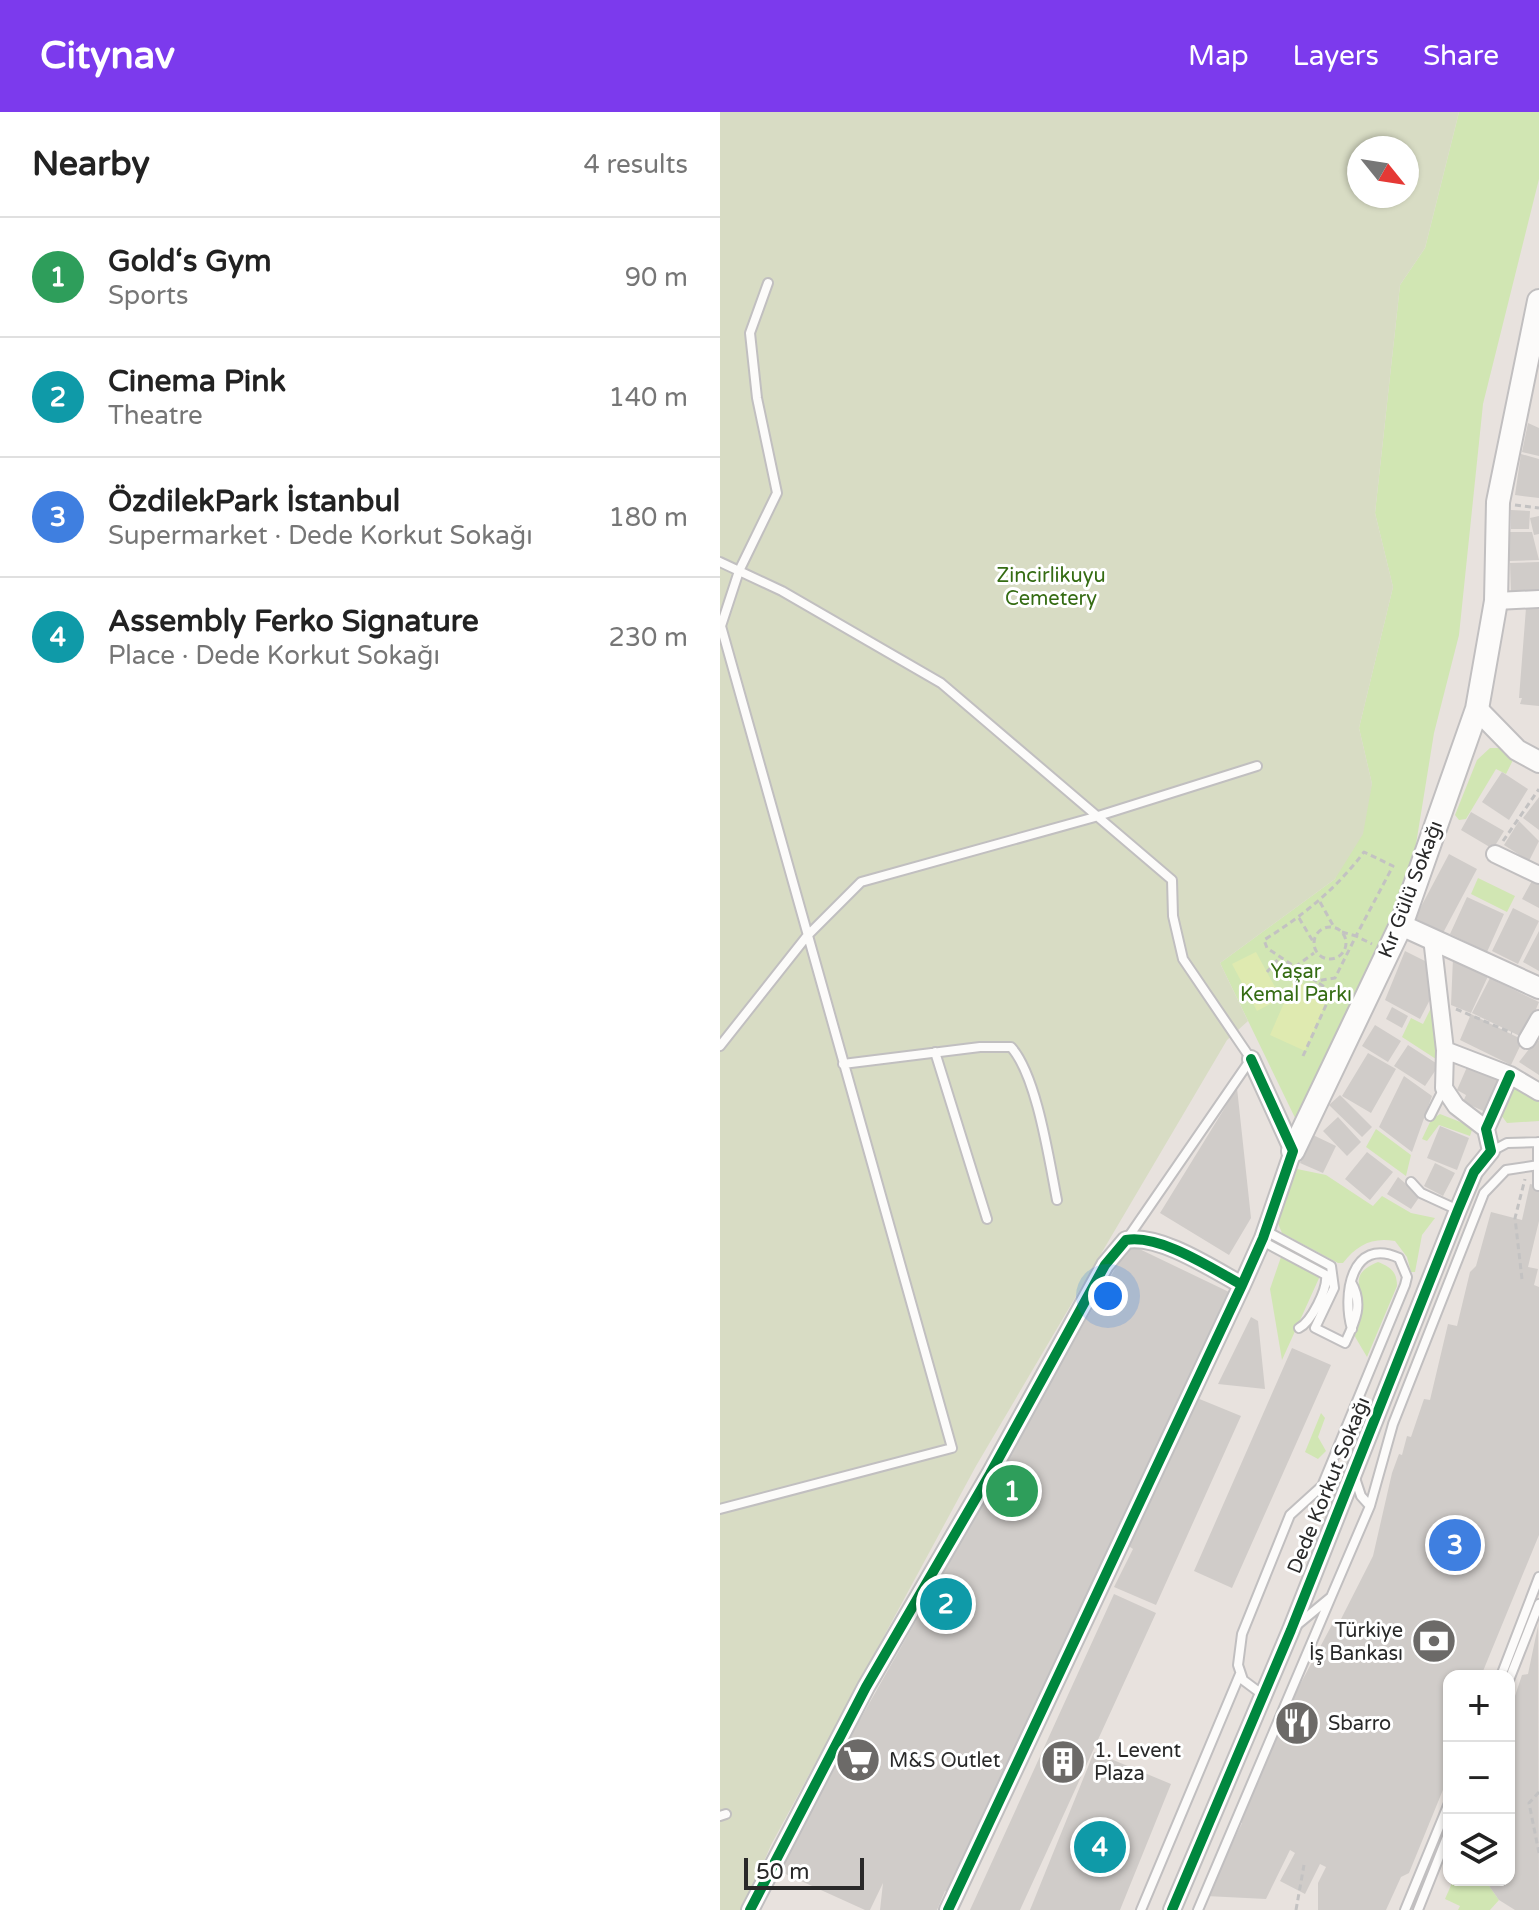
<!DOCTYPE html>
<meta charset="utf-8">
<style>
:root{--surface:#fff;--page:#f6f6f6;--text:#222;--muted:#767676;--line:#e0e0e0;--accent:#7c3aed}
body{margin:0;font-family:"Varela Round",sans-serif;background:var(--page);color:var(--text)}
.controls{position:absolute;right:24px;bottom:24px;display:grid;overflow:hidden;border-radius:16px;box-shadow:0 2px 6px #0004}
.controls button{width:72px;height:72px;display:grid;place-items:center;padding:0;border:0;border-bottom:2px solid var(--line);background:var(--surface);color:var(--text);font:40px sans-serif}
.compass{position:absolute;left:627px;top:24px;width:72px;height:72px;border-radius:50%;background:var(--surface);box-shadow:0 2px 6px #0004;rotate:120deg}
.scale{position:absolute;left:24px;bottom:20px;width:120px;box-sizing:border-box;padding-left:8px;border:4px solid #292929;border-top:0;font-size:22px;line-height:28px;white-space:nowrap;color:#292929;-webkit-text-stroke:6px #fff;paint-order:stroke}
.you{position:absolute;left:388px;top:1184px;width:28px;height:28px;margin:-20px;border:6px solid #fff;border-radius:50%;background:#1a73e8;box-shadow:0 0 0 12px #1a73e833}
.badge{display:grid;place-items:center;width:52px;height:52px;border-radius:50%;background:var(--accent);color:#fff;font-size:26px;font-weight:700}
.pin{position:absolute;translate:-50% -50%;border:4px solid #fff;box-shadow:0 2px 8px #0006}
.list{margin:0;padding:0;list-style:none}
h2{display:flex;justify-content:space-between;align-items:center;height:104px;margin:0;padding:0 32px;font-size:34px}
h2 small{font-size:26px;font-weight:400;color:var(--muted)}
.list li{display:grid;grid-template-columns:52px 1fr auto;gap:24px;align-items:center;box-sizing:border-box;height:120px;padding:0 32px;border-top:2px solid var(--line)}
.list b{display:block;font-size:30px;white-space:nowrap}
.list p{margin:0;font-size:26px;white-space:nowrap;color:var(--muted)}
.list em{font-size:26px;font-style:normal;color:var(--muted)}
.icon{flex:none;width:44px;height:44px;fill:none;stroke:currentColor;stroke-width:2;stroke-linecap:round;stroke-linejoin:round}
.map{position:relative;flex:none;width:819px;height:1798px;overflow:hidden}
header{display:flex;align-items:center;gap:48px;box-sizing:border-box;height:112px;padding:0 40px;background:var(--accent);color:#fff}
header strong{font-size:38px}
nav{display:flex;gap:44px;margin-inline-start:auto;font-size:28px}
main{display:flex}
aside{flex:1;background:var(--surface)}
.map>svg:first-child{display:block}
</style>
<header>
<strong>Citynav</strong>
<nav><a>Map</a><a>Layers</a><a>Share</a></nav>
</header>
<main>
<aside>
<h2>Nearby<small>4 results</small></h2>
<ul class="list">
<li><span class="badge" style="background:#2e9e5b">1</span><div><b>Gold‘s Gym</b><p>Sports</p></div><em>90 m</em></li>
<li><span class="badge" style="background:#0f9aa8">2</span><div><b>Cinema Pink</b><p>Theatre</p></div><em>140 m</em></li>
<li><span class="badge" style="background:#3f7fe0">3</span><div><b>ÖzdilekPark İstanbul</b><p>Supermarket · Dede Korkut Sokağı</p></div><em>180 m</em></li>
<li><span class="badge" style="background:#0f9aa8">4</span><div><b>Assembly Ferko Signature</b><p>Place · Dede Korkut Sokağı</p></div><em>230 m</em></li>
</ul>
</aside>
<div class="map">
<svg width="819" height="1798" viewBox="0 0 819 1798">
<rect width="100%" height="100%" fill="#e8e2de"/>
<path fill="#d1e6b3" d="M739,0H819V67L763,292L739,523L714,621L692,757L579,1014L500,851L615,767L652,672L639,616L673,475L655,401L680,173L705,136Z
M770,636H780L794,646L786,662L776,657L746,707L739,708L735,703L757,648Z
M758,766L795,784L787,800L751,782Z
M714,890L719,949L682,925L691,906L703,912Z
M794,972L819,988V1009L787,1011L781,1003Z
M720,1002L753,1015L750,1024L719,1013L707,1029L702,1027L711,1008Z
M656,1017L691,1043L686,1064L646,1035Z
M577,1057L606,1063L653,1094L662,1084L691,1101L715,1106L702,1123L695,1160H691L687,1145L675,1129C652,1125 637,1133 623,1151H618L562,1121L557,1109Z
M561,1145L600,1164L562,1248L550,1177Z
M658,1150C671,1155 677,1160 677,1174L647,1245L634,1223C638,1215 642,1207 642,1198C643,1174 627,1163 658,1150Z
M601,1301L605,1306L598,1325L606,1339L598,1347L585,1340Z
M738,1768H765L779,1788L770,1798H738L740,1794L725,1787L732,1771Z"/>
<path fill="#d8dcc4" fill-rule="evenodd" d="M0,0H739L705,136L680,173L655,401L673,475L639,616L652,672L643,722L615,767L500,851L528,909L507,928L256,1354L51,1733L23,1798H0ZM639,36H687V84H639Z"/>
<path fill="#dfeab0" d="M536,840L561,886L537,899L512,852Z
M574,868L609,884L585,939L550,923Z"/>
<path fill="#d0ccc9" d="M808,311L819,316V344L802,340Z
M801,342L819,347V386L795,383Z
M791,398L810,399L809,417H791Z
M819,404V422L814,423L810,406Z
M788,420H812L819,448L789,449Z
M819,450V481L791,482L790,451Z
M806,496L819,497V594L800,592L802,586H799Z
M782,660L808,677L789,708L762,690Z
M819,685V718L803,706Z
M751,700L784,719L773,737L741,718Z
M799,709L819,729L809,749L784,733Z
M729,742L757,757L723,821L695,806Z
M813,767L819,770V796L802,787Z
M747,785L784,802L767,840L730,822Z
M793,796L819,809L798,852L772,839Z
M819,819V859L803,850Z
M685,839L709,851L716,876L700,907L665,888Z
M733,846L769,862L751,901L731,893Z
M770,866L819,890L804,926L752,901Z
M672,895L688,904L682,916L666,907Z
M751,902L803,928L791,953L740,928Z
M655,913L681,929L668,950L642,934Z
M817,927L819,929V963L799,950Z
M688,933L719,953L705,974L674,954Z
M648,941L676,957L651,1001L622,984Z
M747,955L782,969L768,1001L743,990L746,983L737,978Z
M684,964L712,984L692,1040L659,1015Z
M517,976L531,1106L509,1143L440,1101Z
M620,983L652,1015L642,1025L609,993Z
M618,1005L641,1030L627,1044L603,1019Z
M720,1014L749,1026L737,1058L707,1046Z
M593,1023L616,1034L603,1061L580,1051Z
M647,1040L673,1060L650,1088L625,1067Z
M715,1051L735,1061L723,1084L704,1074Z
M678,1065L700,1084L691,1097L667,1082Z
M810,1072L819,1074V1109L808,1155L818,1157L814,1173L819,1175V1423L761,1564H729V1663L689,1761L681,1765L666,1798H598V1771L606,1755L600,1752L585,1782L560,1769L575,1741L570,1738L546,1787L486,1784L522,1711L518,1709L540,1667L536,1665L563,1614L559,1612L615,1507H621L653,1444L672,1361L679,1342L682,1343L687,1324L691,1325L704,1287L710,1288L728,1212L737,1214L750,1160L756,1154L771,1100L802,1108Z
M409,1132L509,1180L232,1781L225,1779L217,1798H160L163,1771L150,1798H145L59,1759L133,1620Z
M531,1205L538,1209L545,1277L498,1272Z
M572,1236L611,1253L512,1476L474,1459Z
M477,1286L521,1304L436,1493L394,1475L413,1437L407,1433Z
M394,1482L436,1501L300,1798H250Z
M818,1514L819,1798H795L779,1788L765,1768H789V1602L802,1563L808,1562Z
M374,1640L451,1672L400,1798H310Z"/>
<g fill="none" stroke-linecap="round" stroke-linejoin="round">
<g stroke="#c1bfc0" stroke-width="12">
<path id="service" d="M0,450L62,479L221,571L452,768L453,804L463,847L531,947L407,1127
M0,934L87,824L141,770L375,705L537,654
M215,940L267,1107
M123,952L260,935H291C317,964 329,1048 337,1088
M710,1004L724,976
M818,1030V1074
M772,1039L787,1031L819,1030
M691,1070L701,1081L738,1098
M546,1119L611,1154L614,1176L595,1216L625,1231C635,1210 644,1192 631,1170
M542,1129L606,1163C608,1177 591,1210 579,1216
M650,1394L673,1312L764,1081L786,1058L819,1053
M0,1397L232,1336L1,514L19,459L57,381L37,286L30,221L48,171
M577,1513L611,1485L650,1394L641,1384L634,1363
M781,1564L819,1465
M789,1568L819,1492
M543,1583L523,1568L518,1553L522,1522L570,1403L602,1374L685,1173L687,1165L679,1146C631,1124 622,1184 632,1217
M0,1704L6,1702
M421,1798L520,1562
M478,1798L611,1485
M685,1798L729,1691
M698,1798L729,1720"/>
</g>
<g stroke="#c1bfc0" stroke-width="20">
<path id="minor" d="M776,489L819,487
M775,742L819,763
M712,826L725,938L724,976L736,994L766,1017
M807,928L819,907
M725,938L790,963L819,980
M30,1798L146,1575L270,1362L385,1153L406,1128C440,1122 491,1156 522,1173
M228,1798L522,1173L543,1126L573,1039L531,947
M452,1798L571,1518L738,1098L754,1060L771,1039L766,1017L790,963"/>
</g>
<g stroke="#c1bfc0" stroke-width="24">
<path id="tertiary" d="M757,597L797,638L819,650
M681,813L819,876"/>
</g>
<g stroke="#c1bfc0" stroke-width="26">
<path id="secondary" d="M573,1039L681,813L757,597L776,489L778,390L819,189"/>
</g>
<path stroke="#c3c2c2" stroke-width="3" stroke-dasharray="6 4" stroke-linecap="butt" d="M795,393L819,396
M783,729L819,677
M600,790L614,815
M579,806L594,831
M594 831a16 16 0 1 1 32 0a16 16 0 1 1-32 0Z
M622,820L636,824L615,866L596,869L547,836L544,828C584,803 616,777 644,740L673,754L636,824L652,832
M575,855L594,841
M547,860L560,845
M612,880L627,887
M736,897L792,921
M583,944L612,880L597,870
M802,1167L795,1106L805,1067
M819,1680L809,1691L819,1741
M576,1798L584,1753"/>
<use href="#service" stroke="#fcfbfa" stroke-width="8"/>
<use href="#minor" stroke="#fcfbfa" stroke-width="16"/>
<use href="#tertiary" stroke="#fcfbfa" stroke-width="20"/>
<use href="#secondary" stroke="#fcfbfa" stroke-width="22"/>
<g stroke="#fff" stroke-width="15">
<path id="cycleway" d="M30,1798L146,1575L270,1362L385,1153L406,1128C440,1122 491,1156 522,1173
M228,1798L522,1173L543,1126L573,1039L531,947
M452,1798L571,1518L738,1098L754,1060L771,1039L766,1017L790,963"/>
</g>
<use href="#cycleway" stroke="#00873e" stroke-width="10"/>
</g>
<defs>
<g id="bank-disc" transform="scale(2.3)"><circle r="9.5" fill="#6c6a68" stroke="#fff"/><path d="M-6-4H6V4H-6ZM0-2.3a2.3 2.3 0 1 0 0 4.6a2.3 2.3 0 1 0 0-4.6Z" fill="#fff"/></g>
<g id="restaurant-disc" transform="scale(2.3)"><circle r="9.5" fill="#6c6a68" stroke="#fff"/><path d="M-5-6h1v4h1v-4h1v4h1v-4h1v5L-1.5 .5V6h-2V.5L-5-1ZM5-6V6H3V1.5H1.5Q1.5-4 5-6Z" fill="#fff"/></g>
<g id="supermarket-disc" transform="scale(2.3)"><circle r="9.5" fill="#6c6a68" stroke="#fff"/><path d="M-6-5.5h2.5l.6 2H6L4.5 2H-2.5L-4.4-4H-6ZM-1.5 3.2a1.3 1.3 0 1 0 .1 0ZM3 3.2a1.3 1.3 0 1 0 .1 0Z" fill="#fff"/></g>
<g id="building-disc" transform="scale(2.3)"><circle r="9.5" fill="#6c6a68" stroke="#fff"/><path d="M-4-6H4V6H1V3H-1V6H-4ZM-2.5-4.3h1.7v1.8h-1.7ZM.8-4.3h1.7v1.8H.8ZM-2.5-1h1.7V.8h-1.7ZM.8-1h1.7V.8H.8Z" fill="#fff"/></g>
</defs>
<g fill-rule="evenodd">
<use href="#bank-disc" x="714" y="1529"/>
<use href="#restaurant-disc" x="577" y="1611"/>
<use href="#supermarket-disc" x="138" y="1648"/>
<use href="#building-disc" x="343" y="1650"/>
</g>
<g text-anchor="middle" stroke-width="6" stroke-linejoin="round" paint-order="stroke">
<g font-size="20" fill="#356c13" stroke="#fff">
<text x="331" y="470">Zincirlikuyu<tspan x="331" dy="23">Cemetery</tspan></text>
<text x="576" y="866">Yaşar<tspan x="576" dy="23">Kemal Parkı</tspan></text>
</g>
<g font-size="20" fill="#292929" stroke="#fff">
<text transform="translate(690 777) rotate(-69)" y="7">Kır Gülü Sokağı</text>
<text transform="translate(608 1373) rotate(-68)" y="7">Dede Korkut Sokağı</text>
</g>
<g font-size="20" fill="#292929" stroke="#fff" text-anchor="start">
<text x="683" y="1525" text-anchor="end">Türkiye<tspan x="683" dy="23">İş Bankası</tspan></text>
<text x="608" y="1618">Sbarro</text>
<text x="374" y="1645">1. Levent<tspan x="374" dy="23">Plaza</tspan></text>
<text x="169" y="1655">M&amp;S Outlet</text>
</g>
</g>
</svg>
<div class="controls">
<button>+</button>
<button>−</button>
<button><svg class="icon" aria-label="layers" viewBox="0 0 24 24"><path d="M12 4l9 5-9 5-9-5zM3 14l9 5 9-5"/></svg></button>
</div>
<svg class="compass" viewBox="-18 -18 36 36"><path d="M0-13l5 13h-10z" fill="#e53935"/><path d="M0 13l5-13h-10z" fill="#767676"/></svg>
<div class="scale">50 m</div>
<div class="you"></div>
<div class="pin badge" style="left:292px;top:1379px;background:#2e9e5b">1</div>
<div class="pin badge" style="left:226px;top:1492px;background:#0f9aa8">2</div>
<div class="pin badge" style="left:735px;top:1433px;background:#3f7fe0">3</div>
<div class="pin badge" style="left:380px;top:1735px;background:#0f9aa8">4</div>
</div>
</main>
